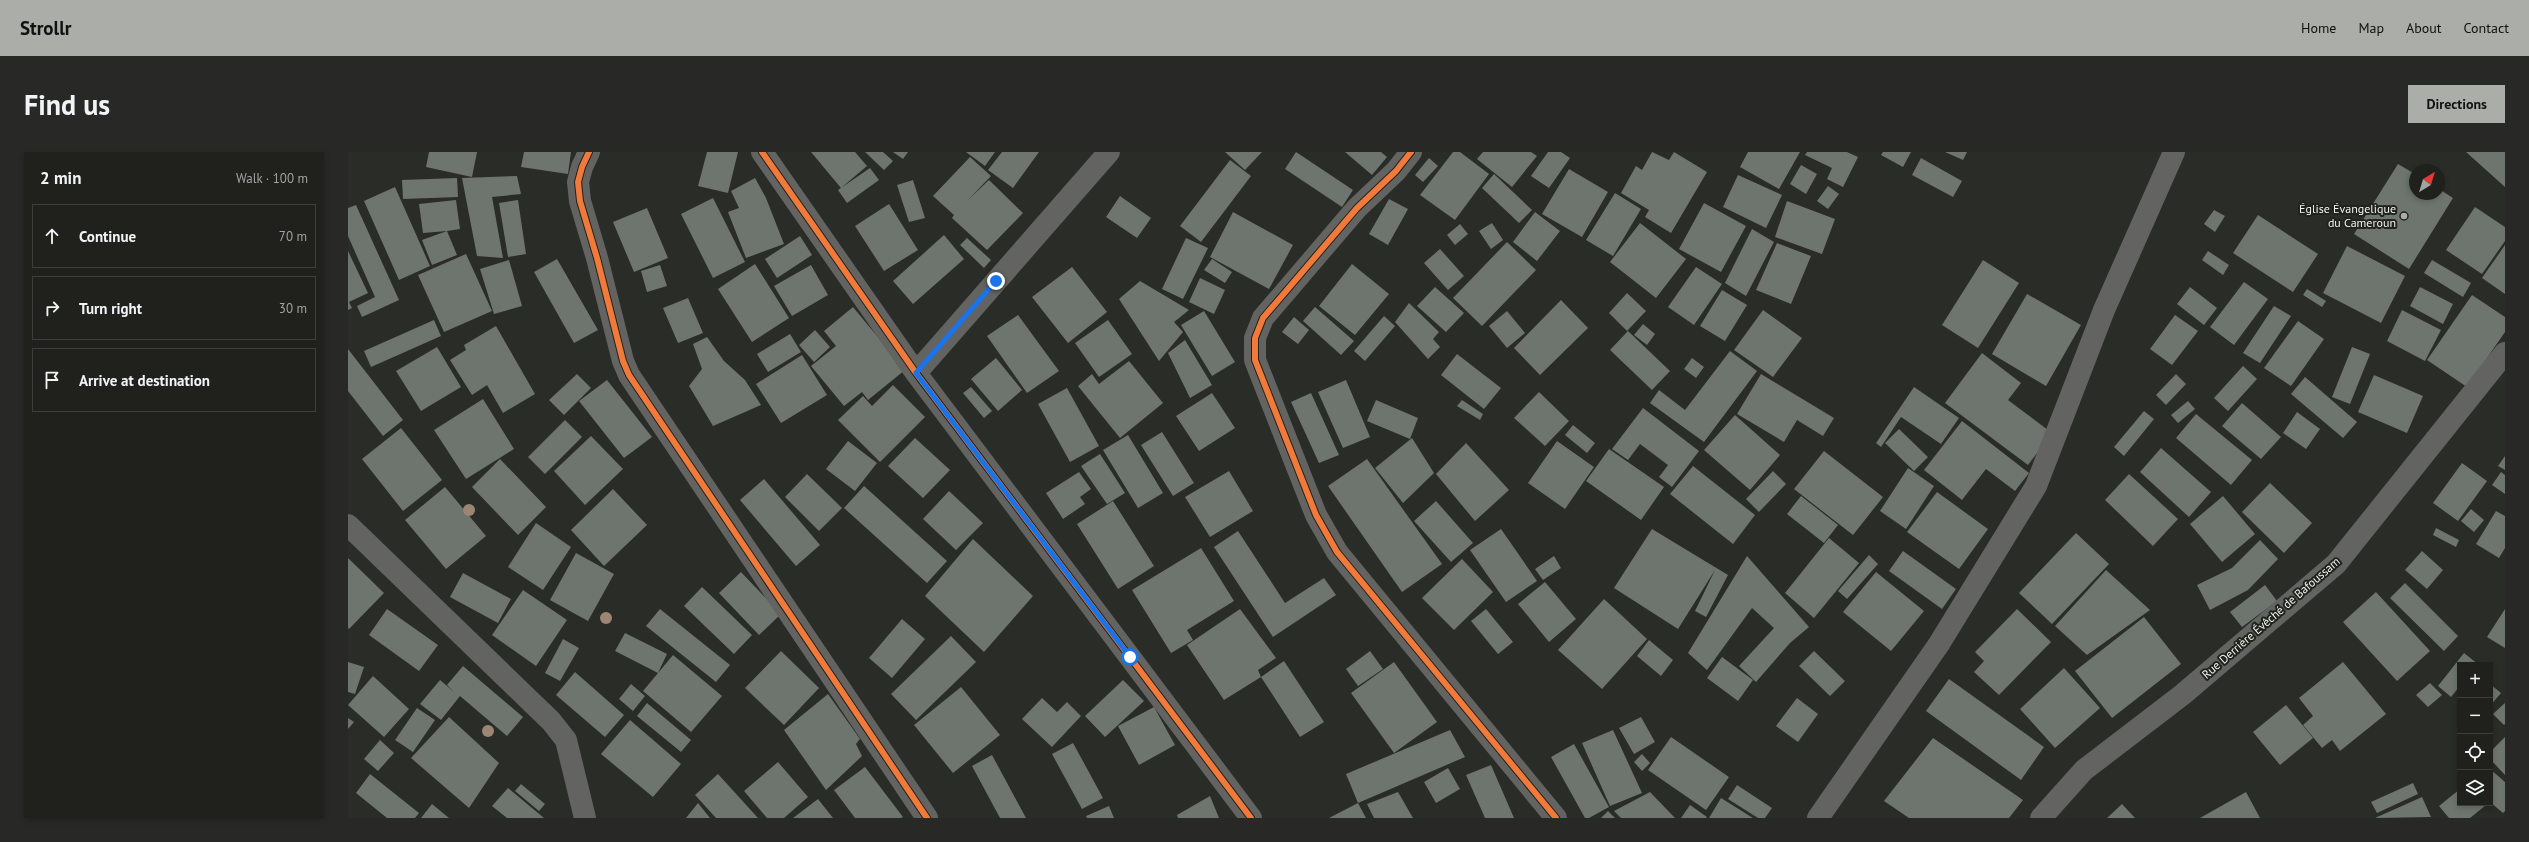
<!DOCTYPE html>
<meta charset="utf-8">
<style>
:root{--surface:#20211d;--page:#282926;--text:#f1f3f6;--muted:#a2a3a4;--line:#3d3e3b;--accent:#abada8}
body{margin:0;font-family:"PT Sans",sans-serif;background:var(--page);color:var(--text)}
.controls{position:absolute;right:12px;bottom:12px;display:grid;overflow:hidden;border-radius:0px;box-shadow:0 2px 6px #0003}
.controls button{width:36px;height:36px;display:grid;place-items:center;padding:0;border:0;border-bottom:1px solid var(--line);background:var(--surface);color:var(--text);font:20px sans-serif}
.compass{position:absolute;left:2061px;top:12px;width:36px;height:36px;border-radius:50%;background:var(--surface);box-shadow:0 2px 6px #0003;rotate:38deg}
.stop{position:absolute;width:12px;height:12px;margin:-9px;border:3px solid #1a73e8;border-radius:50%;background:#fff}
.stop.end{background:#1a73e8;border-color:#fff;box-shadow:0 1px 4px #0008}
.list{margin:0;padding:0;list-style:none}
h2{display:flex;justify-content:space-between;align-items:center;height:52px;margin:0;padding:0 16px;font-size:17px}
h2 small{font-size:13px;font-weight:400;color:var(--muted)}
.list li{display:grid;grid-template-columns:26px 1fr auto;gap:12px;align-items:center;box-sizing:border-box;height:64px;margin:0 8px 8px;padding:0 8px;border:1px solid var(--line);border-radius:0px}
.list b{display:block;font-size:15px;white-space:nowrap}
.list em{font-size:13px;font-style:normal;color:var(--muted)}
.icon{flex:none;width:22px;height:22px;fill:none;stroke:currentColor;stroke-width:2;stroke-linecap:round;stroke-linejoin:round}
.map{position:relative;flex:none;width:2157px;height:666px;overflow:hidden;border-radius:0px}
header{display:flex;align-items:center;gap:24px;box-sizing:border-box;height:56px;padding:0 20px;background:var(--accent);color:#111}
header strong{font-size:19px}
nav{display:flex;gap:22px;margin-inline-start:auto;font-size:14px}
.intro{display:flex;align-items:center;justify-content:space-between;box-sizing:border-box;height:96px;padding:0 24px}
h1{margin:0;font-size:28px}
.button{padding:10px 18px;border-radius:0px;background:var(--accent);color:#111;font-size:14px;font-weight:700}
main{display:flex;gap:24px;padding:0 24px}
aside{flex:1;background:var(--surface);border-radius:0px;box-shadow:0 2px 6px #0003}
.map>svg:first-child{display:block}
</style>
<header>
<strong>Strollr</strong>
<nav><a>Home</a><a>Map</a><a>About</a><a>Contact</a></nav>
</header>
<div class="intro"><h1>Find us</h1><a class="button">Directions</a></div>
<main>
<aside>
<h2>2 min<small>Walk · 100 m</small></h2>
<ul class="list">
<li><svg class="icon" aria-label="ahead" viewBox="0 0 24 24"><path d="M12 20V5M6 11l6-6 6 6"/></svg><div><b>Continue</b></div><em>70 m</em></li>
<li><svg class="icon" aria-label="right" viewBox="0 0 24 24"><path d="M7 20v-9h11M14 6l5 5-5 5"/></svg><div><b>Turn right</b></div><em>30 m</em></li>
<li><svg class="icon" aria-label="arrive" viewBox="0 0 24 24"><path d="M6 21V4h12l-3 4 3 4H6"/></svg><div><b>Arrive at destination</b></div></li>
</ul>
</aside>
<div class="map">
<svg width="2157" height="666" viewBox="0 0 2157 666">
<rect width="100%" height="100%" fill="#2a2c27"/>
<path fill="#6e756e" d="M81,0H129L124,25L78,15Z
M176,0H223L220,22L173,15Z
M359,0H390L380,41L350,34Z
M463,0H507L519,14L493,36Z
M517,0H535L545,9L536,18Z
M545,0H560L555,7Z
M618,0H647L637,14Z
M654,0H691L665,36L640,18Z
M877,0H914L897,18Z
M948,0L1005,38L994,55L937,17Z
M997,0H1033L1039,5L1024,23Z
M1105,0H1112L1141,22L1107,68L1072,43Z
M1135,0H1183L1189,4L1164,35L1129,7Z
M1200,0H1213L1222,6L1201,36L1183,24Z
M1304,0L1321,8L1326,0L1359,20L1323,81L1297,65L1301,58L1273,41L1288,14L1294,18Z
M1400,0H1452L1431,37L1392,15Z
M1459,0H1499L1510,5L1495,35L1479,27L1484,16L1457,3Z
M1535,0H1563L1555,15L1533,3Z
M1597,0H1619L1615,8Z
M2118,0H2157V35Z
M622,5L643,24L620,48L641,28L675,61L639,98L604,66L606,63L585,44Z
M1081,6L1090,14L1075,30L1067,23Z
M1573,6L1614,29L1605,45L1564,23Z
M882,8L903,24L853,90L832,74Z
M2050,12L2067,22V42H2091V37L2105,46L2061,117L2006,82Z
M1453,13L1469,22L1458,42L1442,32Z
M522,16L531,28L499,51L490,38Z
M1221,17L1260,40L1234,85L1194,62Z
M1146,22L1184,58L1171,71L1134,36Z
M1390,23L1434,43L1418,76L1375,55Z
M169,24L173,42L144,45L155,106L129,104L114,26Z
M109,26L110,45L55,47L54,28Z
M407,26L418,46L436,92L398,106L380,60L391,56L383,39Z
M565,28L577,66L561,70L549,33Z
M1480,34L1491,42L1480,57L1469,49Z
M47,35L82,114L51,128L16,49Z
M1267,41L1293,57L1265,104L1238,88Z
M772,44L803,66L789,86L758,65Z
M365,46L397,110L365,126L333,62Z
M1041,47L1060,57L1040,93L1021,82Z
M108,48L112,77L99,79L109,103L84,113L74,88L99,79L75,81L71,52Z
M170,48L178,102L160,105L151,51Z
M1439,49L1487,67L1474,102L1427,85Z
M1356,51L1398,74L1373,120L1331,97Z
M541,52L570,98L536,119L507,74Z
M8,53L51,148L14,165L9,154L27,145L0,84V56Z
M2127,55L2157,75V89L2134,122L2098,98Z
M299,56L320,106L286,120L265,70Z
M1866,58L1877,64L1867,80L1856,72Z
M885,60L945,93L921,137L862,105Z
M1187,60L1212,79L1189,109L1165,90Z
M1910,63L1970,102L1945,140L1885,101Z
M1144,71L1155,88L1143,97L1131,79Z
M1292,71L1338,107L1308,146L1262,110Z
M1112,72L1120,82L1107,93L1099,83Z
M1404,77L1426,90L1398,144L1377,131Z
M596,83L616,107L565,152L545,129Z
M452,84L464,103L429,126L417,107Z
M619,86L643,108L636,116L612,93Z
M838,86L860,96L835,147L814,137Z
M1159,90L1188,118L1134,174L1105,146Z
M1429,91L1463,104L1443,152L1408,138Z
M2157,93V142L2134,126Z
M1999,94L2057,124L2033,171L1975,141Z
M1092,97L1116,124L1100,138L1076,111Z
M0,99L20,141L1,150L4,156L0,158Z
M1860,99L1881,113L1875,123L1854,108Z
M118,102L144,159L96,180L70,123Z
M209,107L250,178L226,191L186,120Z
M864,107L884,120L877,131L856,118Z
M161,108L174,154L146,162L132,117Z
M1635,108L1671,131L1630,196L1594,173Z
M2084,108L2123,131L2115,145L2076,121Z
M407,112L441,166L404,190L370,137Z
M1004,112L1041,142L1007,183L971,154Z
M312,113L319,134L299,140L293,119Z
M463,113L480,143L444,164L426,134Z
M724,115L759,160L720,191L684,145Z
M1348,115L1374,132L1346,173L1320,155Z
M852,126L877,138L866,162L841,150Z
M792,129L841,158L826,170L835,180L811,209L771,147Z
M1896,130L1920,147L1886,193L1862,175Z
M1087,135L1116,161L1098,180L1069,154Z
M1842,135L1869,156L1856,173L1829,152Z
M2072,135L2105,152L2095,172L2062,154Z
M1959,137L1978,149L1974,155L1955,143Z
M1374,138L1399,153L1377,189L1352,174Z
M1279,141L1298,159L1279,179L1261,161Z
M1679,142L1733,173L1698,234L1644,202Z
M2124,143L2157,165V180L2119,235L2079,208Z
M340,146L355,181L330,191L315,156Z
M1213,148L1240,176L1192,223L1166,196Z
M1061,151L1091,180L1085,187L1092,195L1080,207L1047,170Z
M1926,154L1943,164L1912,211L1895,201Z
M505,155L557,218L520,248L514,240L496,254L463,214L488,194L476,179Z
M967,155L1006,189L993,203L955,169Z
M1415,158L1454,186L1425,225L1386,198Z
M2054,158L2093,178L2077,209L2039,189Z
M856,159L887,210L864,224L833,173Z
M1159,159L1177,181L1159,196L1141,174Z
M670,163L711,219L679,241L639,184Z
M1827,163L1850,179L1824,213L1802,197Z
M1036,164L1047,174L1017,209L1006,199Z
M946,165L961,178L950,192L934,180Z
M86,168L93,184L23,215L16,199Z
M760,168L784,202L751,225L727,191Z
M1950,169L1976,187L1943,234L1916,216Z
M1295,172L1307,182L1299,193L1286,183Z
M148,174L187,242L155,261L139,233L124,243L102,208L118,198L116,193Z
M467,178L482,195L466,210L451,193Z
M1280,179L1322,219L1304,238L1262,198Z
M442,182L453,200L420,220L409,202Z
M359,185L376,209L397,228L413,253L365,274L341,234L354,217L345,192Z
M837,188L864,233L842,246L820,201Z
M89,195L113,235L73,259L48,219Z
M2004,195L2022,202L2002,252L1984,245Z
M0,197L55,268L35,284L0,239Z
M1382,199L1409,219L1356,290L1302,251L1311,238L1337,258Z
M1634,201L1673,231L1660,248L1704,281L1680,313L1597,251Z
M1109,202L1153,236L1136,257L1093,223Z
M454,203L479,243L433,271L408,232Z
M648,206L674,238L650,259L623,227Z
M1344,206L1356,215L1348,226L1336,217Z
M781,209L815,251L772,286L730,234L744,222L751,232Z
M1895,214L1909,227L1880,259L1866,246Z
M229,222L243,236L216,263L201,248Z
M1413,222L1486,266L1475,284L1449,268L1436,290L1389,262Z
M1828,222L1838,232L1818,253L1808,243Z
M2026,223L2075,244L2059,281L2010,260Z
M1957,225L2009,270L1995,286L1943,242Z
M259,228L304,285L276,306L231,249Z
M998,228L1022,285L995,296L970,240Z
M545,233L577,265L532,310L490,268L515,244L524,254Z
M623,235L644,259L636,266L615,241Z
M1566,235L1611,266L1593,292L1553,265L1533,295L1528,291Z
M719,236L751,294L722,310L690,252Z
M1191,240L1221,269L1197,294L1166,266Z
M864,241L887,276L851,299L828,264Z
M963,241L991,303L971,311L943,250Z
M135,247L166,297L118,327L86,278Z
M1028,248L1070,266L1062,287L1019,269Z
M1114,248L1135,262L1132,268L1109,254Z
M1840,249L1847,257L1830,271L1823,263Z
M1894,251L1933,285L1913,307L1874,274Z
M1295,256L1351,299L1324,335L1311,325L1320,313L1292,292L1280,308L1264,297Z
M1796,259L1806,267L1776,304L1766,295Z
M1949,260L1972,277L1958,297L1935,281Z
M1848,262L1904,308L1883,333L1828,286Z
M1387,263L1432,303L1402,338L1356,298Z
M217,268L234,285L197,322L180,305Z
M1614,269L1681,321L1667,339L1638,317L1614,348L1576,318Z
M1225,273L1247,291L1239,301L1217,283Z
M53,276L94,328L55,359L14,307Z
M1551,277L1580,305L1566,319L1537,291Z
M814,280L846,331L825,344L793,293Z
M780,283L815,341L790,356L755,298Z
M243,284L275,317L237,353L206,319Z
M567,286L602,318L575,346L540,314Z
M1064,286L1086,321L1055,351L1027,316Z
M500,289L529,311L507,339L478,317Z
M1209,289L1246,315L1217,357L1180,331Z
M1118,291L1161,338L1127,369L1088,322Z
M1813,296L1863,340L1841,365L1792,320Z
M1261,297L1316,335L1293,368L1238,329Z
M1476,299L1535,345L1505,383L1446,337Z
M752,302L777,341L759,352L733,314Z
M2157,304V318L2150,314Z
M152,307L198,355L170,383L124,335Z
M1019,307L1094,412L1054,440L980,334Z
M2114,311L2139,329L2110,369L2085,351Z
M1345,314L1407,363L1385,392L1322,342Z
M1560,316L1586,334L1558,377L1532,359Z
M881,319L905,359L862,385L837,345Z
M1425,319L1438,332L1411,360L1398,347Z
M731,320L743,337L732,345L737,352L715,367L698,341Z
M2153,320L2157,323V342L2144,333Z
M459,322L494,356L471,379L437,345Z
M1781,322L1830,367L1805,394L1757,348Z
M416,327L472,393L448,414L392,348Z
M1922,331L1964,371L1936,401L1894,360Z
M516,334L599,409L579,431L496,356Z
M97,335L138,384L98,417L57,368Z
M265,337L299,373L256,414L223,378Z
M601,339L635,371L608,398L575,367Z
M1589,340L1640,377L1611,417L1559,380Z
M1453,344L1490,373L1476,391L1439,362Z
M1875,344L1907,382L1874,410L1842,372Z
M765,349L806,414L770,437L729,372Z
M1088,349L1125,391L1103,410L1066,369Z
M2123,357L2136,368L2126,380L2113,369Z
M2148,359L2157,364V396L2151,406L2128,392Z
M188,371L223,395L195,438L160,415Z
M2088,376L2111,388L2108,395L2085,383Z
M1153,377L1189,429L1158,450L1122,398Z
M1304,377L1380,423L1358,465L1347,459L1367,418L1330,477L1266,436Z
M890,379L937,451L976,426L988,443L925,485L866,395Z
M1728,381L1761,412L1704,472L1671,441Z
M1481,386L1511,411L1466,466L1437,441Z
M625,387L685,444L636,500L577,444Z
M1912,388L1930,407L1900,438L1862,458L1849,433L1884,416Z
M853,396L886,449L839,478L845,488L823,501L784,438Z
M1555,399L1608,437L1594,457L1541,419Z
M2074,399L2095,418L2079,437L2057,418Z
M228,401L266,422L240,469L202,448Z
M1521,403L1530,412L1499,447L1490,439Z
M1206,404L1213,416L1195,428L1187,417Z
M1399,404L1461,475L1442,491L1408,530L1391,514L1426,476L1404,456L1359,518L1340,501Z
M0,406L36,441L1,477L0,476Z
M1114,407L1145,440L1106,478L1074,446Z
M1758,418L1802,458L1739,503L1707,474Z
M393,420L433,462L411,483L371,441Z
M1528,420L1576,459L1543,499L1495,460Z
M115,421L163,447L150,471L102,445Z
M1197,430L1228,467L1201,490L1170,452Z
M2057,431L2110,484L2096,499L2042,446Z
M1917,433L1929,449L1894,475L1882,460Z
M354,435L404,483L386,502L336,454Z
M175,438L219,468L188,514L144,483Z
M2028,440L2082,499L2049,529L1995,470Z
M1256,447L1299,487L1254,537L1210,498Z
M39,457L90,493L71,519L21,483Z
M312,457L382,513L368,530L298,474Z
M892,457L928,506L910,518L913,525L876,548L839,493Z
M1138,457L1165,490L1150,502L1123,469Z
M1669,457L1703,490L1651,543L1626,520L1636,509L1627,500Z
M2157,457V496L2139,485Z
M1796,465L1833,512L1764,566L1727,519Z
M554,467L577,487L544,526L521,506Z
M277,481L319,502L310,521L267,499Z
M603,484L628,510L568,568L543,542Z
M215,487L231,496L212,529L197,521Z
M1301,488L1325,508L1313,524L1289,504Z
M433,499L471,536L436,573L397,536Z
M1022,499L1035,517L1010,534L998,517Z
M1466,499L1497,529L1482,544L1451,514Z
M2116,501L2131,513H2112V534L2103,545L2090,534Z
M325,503L374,544L343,580L295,539Z
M1374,505L1405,528L1390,549L1359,526Z
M936,509L976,570L952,585L913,525Z
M0,510L16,515L7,542L0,540Z
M1046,510L1089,570L1046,601L1003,541Z
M1995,510L2038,562L1992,599L1984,588L1974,596L1955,573L1965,564L1951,546Z
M115,514L175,565L159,584L112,544L93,568L72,552L92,528L106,540L99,533Z
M1716,516L1752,556L1707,596L1672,557Z
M227,520L276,563L257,585L208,543Z
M25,524L61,557L36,585L0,553Z
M1601,527L1696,595L1673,628L1578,559Z
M775,528L796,549L757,585L737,564Z
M2082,531L2094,543L2080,555L2068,543Z
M283,532L297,544L285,559L271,547Z
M2142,532L2153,541L2142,554Z
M613,535L652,583L605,621L566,573Z
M480,542L512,587L508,592L514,604L478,638L436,578Z
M694,546L709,560L719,550L733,564L704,595L674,567Z
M1449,546L1470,562L1450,590L1428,574Z
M299,551L343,588L333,600L289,564Z
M2157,551V572L2156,573L2145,562Z
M1938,553L1965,586L1932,613L1905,580Z
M806,555L827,593L791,613L770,574Z
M69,556L87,568L65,600L47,588Z
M101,565L151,611L121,656L63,606Z
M1293,565L1307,590L1286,602L1271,576Z
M0,566L6,570L0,577Z
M282,568L333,612L305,645L253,602Z
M1102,578L1117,605L1010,651L998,622Z
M1265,578L1294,641L1262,654L1234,591Z
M1323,585L1381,625L1358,658L1300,618Z
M2157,585V623L2142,607V600Z
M1585,586L1675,648L1661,666H1561L1536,649Z
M32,588L46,601L30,619L16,607Z
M725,591L755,646L734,657L704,602Z
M1226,592L1261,655L1241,666H1237L1203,605Z
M1294,602L1302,611L1294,619L1286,610Z
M644,603L678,666H652L624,614Z
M430,610L460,645L436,666H419L396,639Z
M1143,613L1166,666H1137L1118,623Z
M517,615L555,665L553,666H507L486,638Z
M1100,616L1112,637L1088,651L1076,630Z
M2142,617L2157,630V659L2155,661L2142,650Z
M22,622L71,661L67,666H39L8,641Z
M370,622L410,666H368L347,643Z
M2065,631L2070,642L2029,661L2023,650Z
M173,632L197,652L191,659L167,639Z
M1389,633L1424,656L1417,666H1410L1380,647Z
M160,636L196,666H159L144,654Z
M2112,637V651H2136L2138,653L2122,666H2101L2091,654Z
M1050,640L1065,666H1026L1019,652Z
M1302,640L1327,666H1273L1266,659Z
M1898,640L1912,666H1852Z
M862,644L871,666H830L829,663Z
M2074,645L2083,665L2027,666Z
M1373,646L1405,666H1361Z
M470,647L485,666H445Z
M350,651L362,666H338Z
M1010,651L1018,666H981Z
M84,652L101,666H73Z
M1774,652L1787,666H1759Z
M1342,653L1359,665L1358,666H1333Z
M761,654L766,666H739L738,664Z
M1260,659L1267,666H1253Z"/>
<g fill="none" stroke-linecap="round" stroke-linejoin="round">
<path stroke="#636361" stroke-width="22" d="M241,0L234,15L230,30L232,49L249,106L275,209L281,223L579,666
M414,0L568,221L903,666
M1063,0L1048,19L1009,56L915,166L907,186V208L968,363L989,400L1208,666
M568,221L761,0
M0,373L203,569L218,588L237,666
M1470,666L1591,492L1688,334L1756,158L1826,0
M1693,666L1736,618L1834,543L1988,412L2157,201"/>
<g stroke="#21231d" stroke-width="8">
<path id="cycleway" d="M241,0L234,15L230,30L232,49L249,106L275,209L281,223L579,666
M414,0L568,221L903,666
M1063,0L1048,19L1009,56L915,166L907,186V208L968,363L989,400L1208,666"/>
</g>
<use href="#cycleway" stroke="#f17a3a" stroke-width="6"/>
</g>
<g fill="#9c8673">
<circle cx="121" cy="358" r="6"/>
<circle cx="258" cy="466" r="6"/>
<circle cx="140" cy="579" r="6"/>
</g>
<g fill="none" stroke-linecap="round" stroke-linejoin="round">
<path stroke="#1a73e8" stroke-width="5" d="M648,129L568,221L782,505"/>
</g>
<circle fill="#abada8" stroke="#21231d" stroke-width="1.5" cx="2056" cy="64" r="4"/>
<g text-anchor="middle" stroke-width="4" stroke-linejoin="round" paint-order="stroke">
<g font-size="12" fill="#f0f2ed" stroke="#21231d" text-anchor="end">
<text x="2048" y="61">Église Évangelique<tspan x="2048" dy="14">du Cameroun</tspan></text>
</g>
<g font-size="12" fill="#f0f2ed" stroke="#21231d">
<text transform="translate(1923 466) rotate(-41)" y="4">Rue Derrière Évêché de Bafoussam</text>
</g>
</g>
</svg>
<div class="controls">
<button>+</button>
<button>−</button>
<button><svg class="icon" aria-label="locate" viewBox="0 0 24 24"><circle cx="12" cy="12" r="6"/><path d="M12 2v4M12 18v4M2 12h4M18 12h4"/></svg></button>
<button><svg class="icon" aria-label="layers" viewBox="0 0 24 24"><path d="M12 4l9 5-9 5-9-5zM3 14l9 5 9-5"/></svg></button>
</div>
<svg class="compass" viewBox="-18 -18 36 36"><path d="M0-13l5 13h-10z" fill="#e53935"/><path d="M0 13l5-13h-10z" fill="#a2a3a4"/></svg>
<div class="stop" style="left:782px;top:505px"></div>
<div class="stop end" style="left:648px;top:129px"></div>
</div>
</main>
